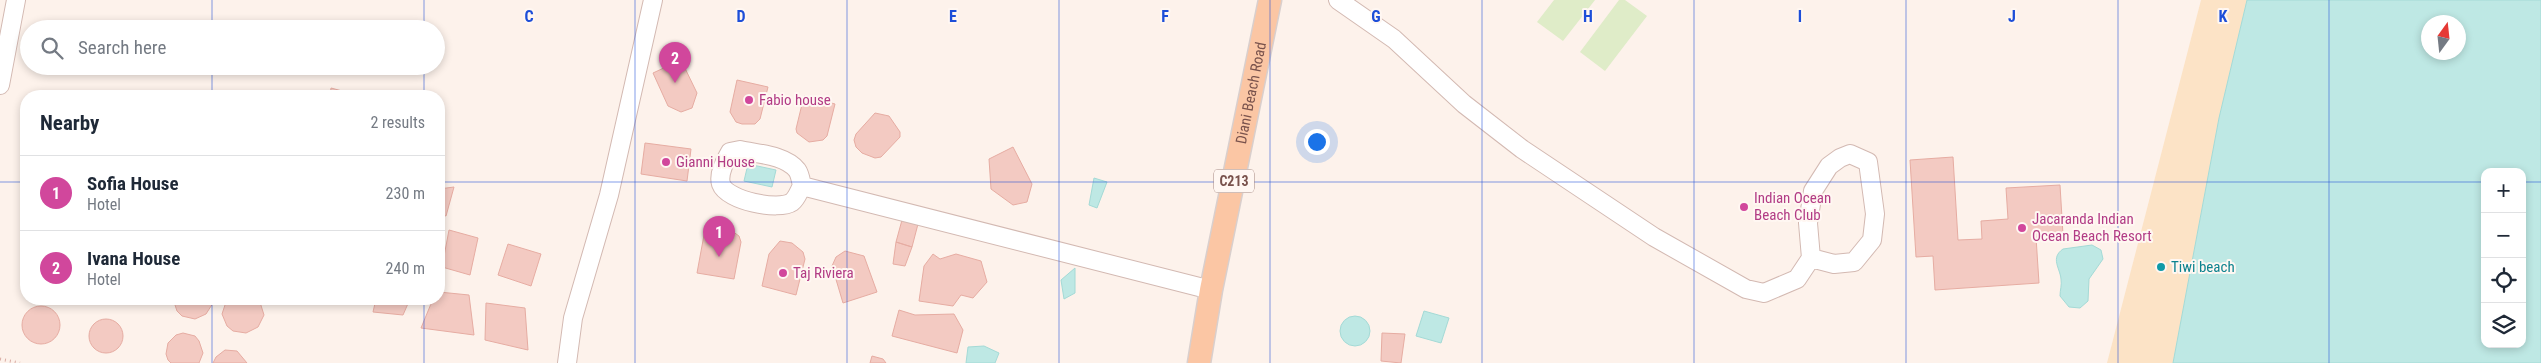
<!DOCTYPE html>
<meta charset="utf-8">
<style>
:root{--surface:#fff;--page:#f6f6f7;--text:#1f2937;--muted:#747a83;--line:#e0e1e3;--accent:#ea580c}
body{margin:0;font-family:"Roboto Condensed",sans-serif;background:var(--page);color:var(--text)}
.controls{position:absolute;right:15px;bottom:15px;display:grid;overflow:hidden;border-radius:10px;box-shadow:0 2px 8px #0003}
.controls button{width:45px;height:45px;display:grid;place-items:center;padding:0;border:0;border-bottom:1px solid var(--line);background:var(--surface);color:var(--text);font:25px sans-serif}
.compass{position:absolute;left:2421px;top:15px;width:45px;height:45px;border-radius:50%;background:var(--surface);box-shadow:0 2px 8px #0003;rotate:15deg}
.you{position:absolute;left:1316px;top:141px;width:18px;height:18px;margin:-12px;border:4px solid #fff;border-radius:50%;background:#1a73e8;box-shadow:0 0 0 8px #1a73e833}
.badge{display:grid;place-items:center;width:32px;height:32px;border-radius:50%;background:var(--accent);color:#fff;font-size:16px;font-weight:700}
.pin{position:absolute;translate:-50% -41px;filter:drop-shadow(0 1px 2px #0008)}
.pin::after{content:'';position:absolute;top:26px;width:18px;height:15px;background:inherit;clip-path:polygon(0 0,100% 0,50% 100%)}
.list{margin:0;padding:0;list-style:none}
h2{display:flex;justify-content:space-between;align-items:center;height:65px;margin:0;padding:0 20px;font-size:21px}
h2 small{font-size:16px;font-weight:400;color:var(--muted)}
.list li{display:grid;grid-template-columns:32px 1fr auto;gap:15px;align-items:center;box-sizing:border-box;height:75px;padding:0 20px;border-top:1px solid var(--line)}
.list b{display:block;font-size:19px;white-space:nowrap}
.list p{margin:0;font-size:16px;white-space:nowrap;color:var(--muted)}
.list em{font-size:16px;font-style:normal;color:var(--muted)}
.icon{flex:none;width:28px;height:28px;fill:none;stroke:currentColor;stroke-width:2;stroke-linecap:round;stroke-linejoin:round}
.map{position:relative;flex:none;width:2541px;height:363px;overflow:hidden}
.search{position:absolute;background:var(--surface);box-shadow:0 2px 8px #0003;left:20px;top:20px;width:425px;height:55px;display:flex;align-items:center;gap:12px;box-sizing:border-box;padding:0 18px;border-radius:28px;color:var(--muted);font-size:19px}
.panel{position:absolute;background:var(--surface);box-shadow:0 2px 8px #0003;left:20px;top:90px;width:425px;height:215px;border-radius:20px}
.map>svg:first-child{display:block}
</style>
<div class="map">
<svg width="2541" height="363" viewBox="0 0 2541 363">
<rect width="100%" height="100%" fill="#fdf2eb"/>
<path fill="#dfecc8" d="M1554,0H1595L1563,41L1537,22Z
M1619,0H1625L1647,16L1605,71L1580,52Z"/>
<path fill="#fce3c6" d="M2201,0H2247L2219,118L2173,363H2107Z"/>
<path fill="#bee8e4" stroke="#a4dad6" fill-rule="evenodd" d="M2247,0H2541V363H2173L2219,118ZM2428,22H2458V52H2428ZM2485,172H2522V344H2485Z
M748,164L776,170L772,187L744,181Z
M1094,178L1107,182L1097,208L1089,205Z
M2092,245L2101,250L2103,259L2089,279L2088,301L2080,308L2069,307L2060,296C2060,290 2062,285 2061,279C2060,268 2050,258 2063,249Z
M1075,268V293L1064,299L1061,280Z
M1424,311L1449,318L1441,343L1416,336Z
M1340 331a15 15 0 1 1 30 0a15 15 0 1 1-30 0Z
M984,346L999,353L995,363H966L968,347Z"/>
<path fill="#f3cac2" stroke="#e6aca2" d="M681,60L697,93L692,108L681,112L668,106L653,73Z
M737,80L768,87L760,119L755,124H742L736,122L730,112Z
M331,88L361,96H330Z
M804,96L835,104L827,136L823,140L809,142L797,133L796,129Z
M875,113L889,116L900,132V137L881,157L875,158L862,153L856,147L854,140L856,134Z
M645,143L691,149L687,181L641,174Z
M1013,147L1032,184L1027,202L1013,205L991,189L989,159Z
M1953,157L1958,240L1982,239L1981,221L2008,219L2006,188L2060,185L2063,235L2036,237L2039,283L1935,290L1933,256L1916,257L1910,160Z
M454,187L446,216L439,214V189Z
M902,220L918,224L912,247L896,242Z
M715,226H725L739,236L741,242L734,279L697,273L704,235L708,229Z
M449,230L478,238L470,275L442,267Z
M780,241L792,243L803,252L805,259L796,295L762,286L769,254Z
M896,242L912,247L905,266L893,264Z
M508,244L541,254L531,286L498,275Z
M845,251L864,256L877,292L843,303L832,266L836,257Z
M933,254L940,259L956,254L981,261L987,282L973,298L961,295L953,306L919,301L924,266Z
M439,292L469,295L474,335L421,328L433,299H439Z
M173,299H213V303L206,314L195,319L182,316L177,311Z
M227,299H259L264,315L258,327L246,333L233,331L227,326L222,314Z
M376,299H410L403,315L373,312Z
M486,303L525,308L528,350L485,340Z
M22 325a19 19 0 1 1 38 0a19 19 0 1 1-38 0Z
M899,310L915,315L954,314L963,330L957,353L892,336Z
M89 336a17 17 0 1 1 34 0a17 17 0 1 1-34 0Z
M183,333L195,336L199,341L203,353L199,363H171L168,360L166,354L168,343L176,335Z
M1382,333L1405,334L1401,363L1381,361Z
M225,350L237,351L247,363H213L216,357Z
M872,356L883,359L886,363H870Z"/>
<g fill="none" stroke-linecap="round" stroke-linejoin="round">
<g stroke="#d3b9b2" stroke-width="20">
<path id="minor" d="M1338,0L1394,39L1464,104L1522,149L1654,237L1746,289L1764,293L1797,279L1811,258L1808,223L1813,191L1829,166L1840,158L1850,154L1868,162L1875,214L1872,240L1854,262L1834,264L1811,258
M0,85L16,0
M740,150C758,154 785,155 797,170C800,174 801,181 802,186C799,191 797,198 792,202C779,211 727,201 721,184C718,174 725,161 730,152Z
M802,186L1211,290
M567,363L573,318L609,195L653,0"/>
</g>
<g stroke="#d9cfcd" stroke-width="25">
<g id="major">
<path id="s1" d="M1199,363L1211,290L1270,0"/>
</g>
</g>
<path stroke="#d9aca4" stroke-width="3" stroke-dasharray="1 4" stroke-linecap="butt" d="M0,359L20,363"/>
<use href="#minor" stroke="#fff" stroke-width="18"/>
<use href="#major" stroke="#fbc6a4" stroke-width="22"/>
</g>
<path fill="none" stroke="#1d4ed8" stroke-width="1" stroke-opacity="0.55" d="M212,0V29M424,0V29M635,0V363M847,0V363M1059,0V363M1270,0V363M1482,0V363M1694,0V363M1906,0V363M2118,0V363M2329,0V363M212,66V96M424,66V96M0,182H26M439,182H2485M2522,182H2541M212,299V363M424,299V363"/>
<g fill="#d1479c" stroke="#fff7f2" stroke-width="2">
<circle cx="749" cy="100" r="5"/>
<circle cx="666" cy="162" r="5"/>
<circle cx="1744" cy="207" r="5"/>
<circle cx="2022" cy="228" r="5"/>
<circle cx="783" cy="273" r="5"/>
</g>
<circle fill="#0f9aa8" stroke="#fff7f2" stroke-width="2" cx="2161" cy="267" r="5"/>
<g text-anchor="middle" stroke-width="4" stroke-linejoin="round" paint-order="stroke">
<rect fill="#fff7f2" stroke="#a1847e" stroke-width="1" x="1214" y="169.5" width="40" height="23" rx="4"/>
<g font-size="14" font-weight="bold" fill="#79524c">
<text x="1234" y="186">C213</text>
</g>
<g font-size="15" fill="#79524c" stroke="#fff7f2">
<text dy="5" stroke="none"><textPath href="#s1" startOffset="275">Diani Beach Road</textPath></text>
</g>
<g font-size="15" fill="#b23c85" stroke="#fff7f2" text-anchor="start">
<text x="759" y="105">Fabio house</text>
<text x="676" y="167">Gianni House</text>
<text x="1754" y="203">Indian Ocean<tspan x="1754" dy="17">Beach Club</tspan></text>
<text x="2032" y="224">Jacaranda Indian<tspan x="2032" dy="17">Ocean Beach Resort</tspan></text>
<text x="793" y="278">Taj Riviera</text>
</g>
<g font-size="15" fill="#0d838f" stroke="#fff7f2" text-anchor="start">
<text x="2171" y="272">Tiwi beach</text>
</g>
</g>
<g font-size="16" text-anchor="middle" font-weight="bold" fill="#1d4ed8" stroke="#fff7f2" stroke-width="4" stroke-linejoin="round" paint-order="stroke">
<text x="529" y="22">C</text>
<text x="741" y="22">D</text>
<text x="953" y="22">E</text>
<text x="1165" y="22">F</text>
<text x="1376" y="22">G</text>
<text x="1588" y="22">H</text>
<text x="1800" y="22">I</text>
<text x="2012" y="22">J</text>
<text x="2223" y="22">K</text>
</g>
</svg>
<div class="controls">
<button>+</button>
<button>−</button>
<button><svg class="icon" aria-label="locate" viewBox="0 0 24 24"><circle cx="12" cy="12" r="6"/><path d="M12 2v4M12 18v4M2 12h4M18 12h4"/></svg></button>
<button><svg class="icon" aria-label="layers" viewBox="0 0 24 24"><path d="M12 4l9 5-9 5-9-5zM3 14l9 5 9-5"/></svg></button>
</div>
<svg class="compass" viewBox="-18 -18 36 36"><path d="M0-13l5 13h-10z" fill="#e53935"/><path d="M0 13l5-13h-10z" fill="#747a83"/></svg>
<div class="you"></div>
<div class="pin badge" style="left:719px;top:257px;background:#d1479c">1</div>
<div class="pin badge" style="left:675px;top:83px;background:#d1479c">2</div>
<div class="search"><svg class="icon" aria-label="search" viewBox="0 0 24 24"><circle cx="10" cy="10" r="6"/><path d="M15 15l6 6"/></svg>Search here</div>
<section class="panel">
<h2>Nearby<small>2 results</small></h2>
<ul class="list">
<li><span class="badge" style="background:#d1479c">1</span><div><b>Sofia House</b><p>Hotel</p></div><em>230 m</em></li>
<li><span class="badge" style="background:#d1479c">2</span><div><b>Ivana House</b><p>Hotel</p></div><em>240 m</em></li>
</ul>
</section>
</div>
